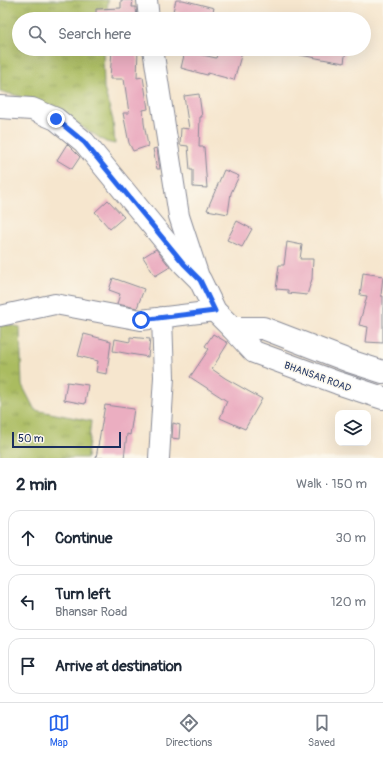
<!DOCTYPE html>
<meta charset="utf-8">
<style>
:root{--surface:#fff;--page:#f2f2f3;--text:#1f2937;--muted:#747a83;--line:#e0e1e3;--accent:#2563eb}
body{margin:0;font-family:Pangolin,sans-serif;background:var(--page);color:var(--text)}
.controls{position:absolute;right:12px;bottom:12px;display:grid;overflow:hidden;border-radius:8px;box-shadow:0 4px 16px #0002}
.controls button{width:36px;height:36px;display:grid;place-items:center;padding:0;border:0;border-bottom:1px solid var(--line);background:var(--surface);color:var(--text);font:20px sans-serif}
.scale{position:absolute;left:12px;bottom:10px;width:109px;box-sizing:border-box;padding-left:4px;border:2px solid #1b2f5e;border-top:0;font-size:11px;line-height:14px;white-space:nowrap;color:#1b2f5e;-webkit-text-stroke:3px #fbf7ec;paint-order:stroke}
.stop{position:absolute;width:12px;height:12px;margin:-9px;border:3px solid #2563eb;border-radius:50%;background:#fff}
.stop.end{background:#2563eb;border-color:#fff;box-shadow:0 1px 4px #0008}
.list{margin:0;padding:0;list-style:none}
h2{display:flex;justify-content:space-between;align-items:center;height:52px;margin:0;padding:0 16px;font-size:17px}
h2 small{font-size:13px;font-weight:400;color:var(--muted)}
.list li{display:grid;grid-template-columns:26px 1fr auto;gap:12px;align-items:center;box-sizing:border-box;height:56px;margin:0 8px 8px;padding:0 8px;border:1px solid var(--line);border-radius:12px}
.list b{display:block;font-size:15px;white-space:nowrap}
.list p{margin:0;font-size:13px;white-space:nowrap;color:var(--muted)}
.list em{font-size:13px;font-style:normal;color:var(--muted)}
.icon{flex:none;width:22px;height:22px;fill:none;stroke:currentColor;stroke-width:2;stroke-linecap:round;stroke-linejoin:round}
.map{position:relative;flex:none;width:383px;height:458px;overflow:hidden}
.search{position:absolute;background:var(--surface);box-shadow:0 4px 16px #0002;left:12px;right:12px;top:12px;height:44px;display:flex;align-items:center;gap:10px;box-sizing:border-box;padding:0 14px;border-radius:22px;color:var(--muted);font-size:15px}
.sheet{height:244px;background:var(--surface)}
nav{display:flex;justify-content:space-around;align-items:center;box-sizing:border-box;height:56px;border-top:1px solid var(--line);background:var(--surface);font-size:11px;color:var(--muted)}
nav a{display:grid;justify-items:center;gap:2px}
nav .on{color:var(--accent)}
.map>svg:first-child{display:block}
</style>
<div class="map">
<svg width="383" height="458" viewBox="0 0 383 458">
<defs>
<pattern id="grass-tufts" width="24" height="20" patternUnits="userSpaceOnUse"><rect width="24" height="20" fill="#aabc60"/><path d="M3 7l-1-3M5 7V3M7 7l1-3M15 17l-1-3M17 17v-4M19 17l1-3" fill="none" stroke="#8a9952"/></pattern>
</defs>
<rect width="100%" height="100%" fill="#fbf7ec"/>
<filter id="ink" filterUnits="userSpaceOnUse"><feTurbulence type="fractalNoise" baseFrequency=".025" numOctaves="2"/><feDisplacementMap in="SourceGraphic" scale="8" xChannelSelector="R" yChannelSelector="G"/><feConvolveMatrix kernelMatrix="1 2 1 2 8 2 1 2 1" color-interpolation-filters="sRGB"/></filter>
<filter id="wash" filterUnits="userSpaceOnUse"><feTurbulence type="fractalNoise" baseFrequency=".012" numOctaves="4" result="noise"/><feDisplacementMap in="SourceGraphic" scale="16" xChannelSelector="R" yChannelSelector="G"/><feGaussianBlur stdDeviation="0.9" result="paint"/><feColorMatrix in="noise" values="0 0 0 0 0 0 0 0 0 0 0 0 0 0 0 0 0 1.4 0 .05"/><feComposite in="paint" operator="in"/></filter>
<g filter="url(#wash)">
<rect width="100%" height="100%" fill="#f6e6ce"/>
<path fill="url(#grass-tufts)" stroke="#62765f" d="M0,0H108L106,19H19V49H103L104,88L113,120L115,144L106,142L70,119L35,101L0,91Z
M0,323L20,327L22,385L35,410L91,421L87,458H0Z"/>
<g id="blocks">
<path fill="#ebaec1" d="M121,0H133L132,7H136L137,19H96V9L121,8Z
M176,0H183L214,8L211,19H204L173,11Z
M112,49H138L137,78L143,77L148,109L143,110L144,123L148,146L133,151L129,143L123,113H129L124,79H110Z
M219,49H243L234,80L208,73L207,75L181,68L185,51L216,58Z
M301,49H346L344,63L300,55Z
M199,94L202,117H200L199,147H204L207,188L193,187V170H190L188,146L180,145L181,128L189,129L184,96Z
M67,144L80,157L72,169L57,160Z
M157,148L160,169H157L153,149Z
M224,170L239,176L231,193L228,214L207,210Z
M108,200L124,217L110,229L95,212Z
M237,221L252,229L242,247L227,240Z
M287,242L302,245L300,259H313L312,279L307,295L288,293V290L276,289L279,265H284Z
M156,249L170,267L155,276L143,257Z
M363,273L383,276L381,296H383V343L366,342L368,327L359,325L367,296L360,295Z
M113,278L144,289L137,308L117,304L120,294L109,290Z
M84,334L111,341L107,374L96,372L98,361L78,356Z
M213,334L228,343L212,369L225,378L262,399L245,429L220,418L227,401L190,377L209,349L205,346Z
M130,337L150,339L148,357L113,351L115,339L130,342Z
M67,382L88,385L85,404L64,400Z
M105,405L134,409L130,435L127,434L124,458H96Z
M173,423L180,425L179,439L172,438Z"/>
</g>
</g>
<g filter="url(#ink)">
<use href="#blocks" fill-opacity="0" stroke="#888a96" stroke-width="1"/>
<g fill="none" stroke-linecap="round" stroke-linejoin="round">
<g stroke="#888a96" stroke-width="22">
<path id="minor" d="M147,0L149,19
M153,49L179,216L200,280
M0,316L55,304L141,320L215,311
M159,458L164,377L162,317"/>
</g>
<g stroke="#888a96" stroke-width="24">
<path id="major" d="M0,107L32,109L56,119L84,142L184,264L200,280L215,311L232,328"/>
</g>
<g stroke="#888a96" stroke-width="24">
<path id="highway" d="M232,328L254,352L338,383L383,398
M232,328H263L349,361L383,372"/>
</g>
<use href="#minor" stroke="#fff" stroke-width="20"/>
<use href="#major" stroke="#fff" stroke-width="22"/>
<use href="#highway" stroke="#fff" stroke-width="22"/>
</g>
</g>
<g fill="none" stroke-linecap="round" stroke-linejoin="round" filter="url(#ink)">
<path stroke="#2563eb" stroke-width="5" d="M56,119L84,142L184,264L200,280L215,311L141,320"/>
</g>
<g text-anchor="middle" stroke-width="3" stroke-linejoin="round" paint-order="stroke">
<g font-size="10" fill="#1b2f5e" stroke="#fbf7ec">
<text transform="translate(318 376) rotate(20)" y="4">BHANSAR ROAD</text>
</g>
</g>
</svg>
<div class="controls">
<button><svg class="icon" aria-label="layers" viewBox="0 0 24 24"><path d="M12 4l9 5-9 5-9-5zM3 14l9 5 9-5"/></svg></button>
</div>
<div class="scale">50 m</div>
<div class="stop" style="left:141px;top:320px"></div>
<div class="stop end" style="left:56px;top:119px"></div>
<div class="search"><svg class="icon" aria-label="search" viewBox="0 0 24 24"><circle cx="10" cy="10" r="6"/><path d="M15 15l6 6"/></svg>Search here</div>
</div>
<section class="sheet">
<h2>2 min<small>Walk · 150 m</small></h2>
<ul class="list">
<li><svg class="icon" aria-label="ahead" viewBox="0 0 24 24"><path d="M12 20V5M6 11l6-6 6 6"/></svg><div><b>Continue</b></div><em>30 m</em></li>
<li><svg class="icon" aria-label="left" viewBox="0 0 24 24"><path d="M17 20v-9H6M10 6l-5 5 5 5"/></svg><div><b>Turn left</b><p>Bhansar Road</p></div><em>120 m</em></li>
<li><svg class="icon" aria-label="arrive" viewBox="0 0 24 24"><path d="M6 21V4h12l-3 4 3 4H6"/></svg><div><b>Arrive at destination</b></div></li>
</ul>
</section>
<nav>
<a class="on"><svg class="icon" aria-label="map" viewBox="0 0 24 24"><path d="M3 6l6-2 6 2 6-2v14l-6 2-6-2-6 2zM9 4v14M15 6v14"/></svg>Map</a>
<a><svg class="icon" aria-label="directions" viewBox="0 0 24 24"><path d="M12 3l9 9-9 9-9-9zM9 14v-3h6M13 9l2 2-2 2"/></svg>Directions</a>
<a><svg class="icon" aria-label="saved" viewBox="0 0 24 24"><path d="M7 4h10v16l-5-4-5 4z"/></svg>Saved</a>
</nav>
